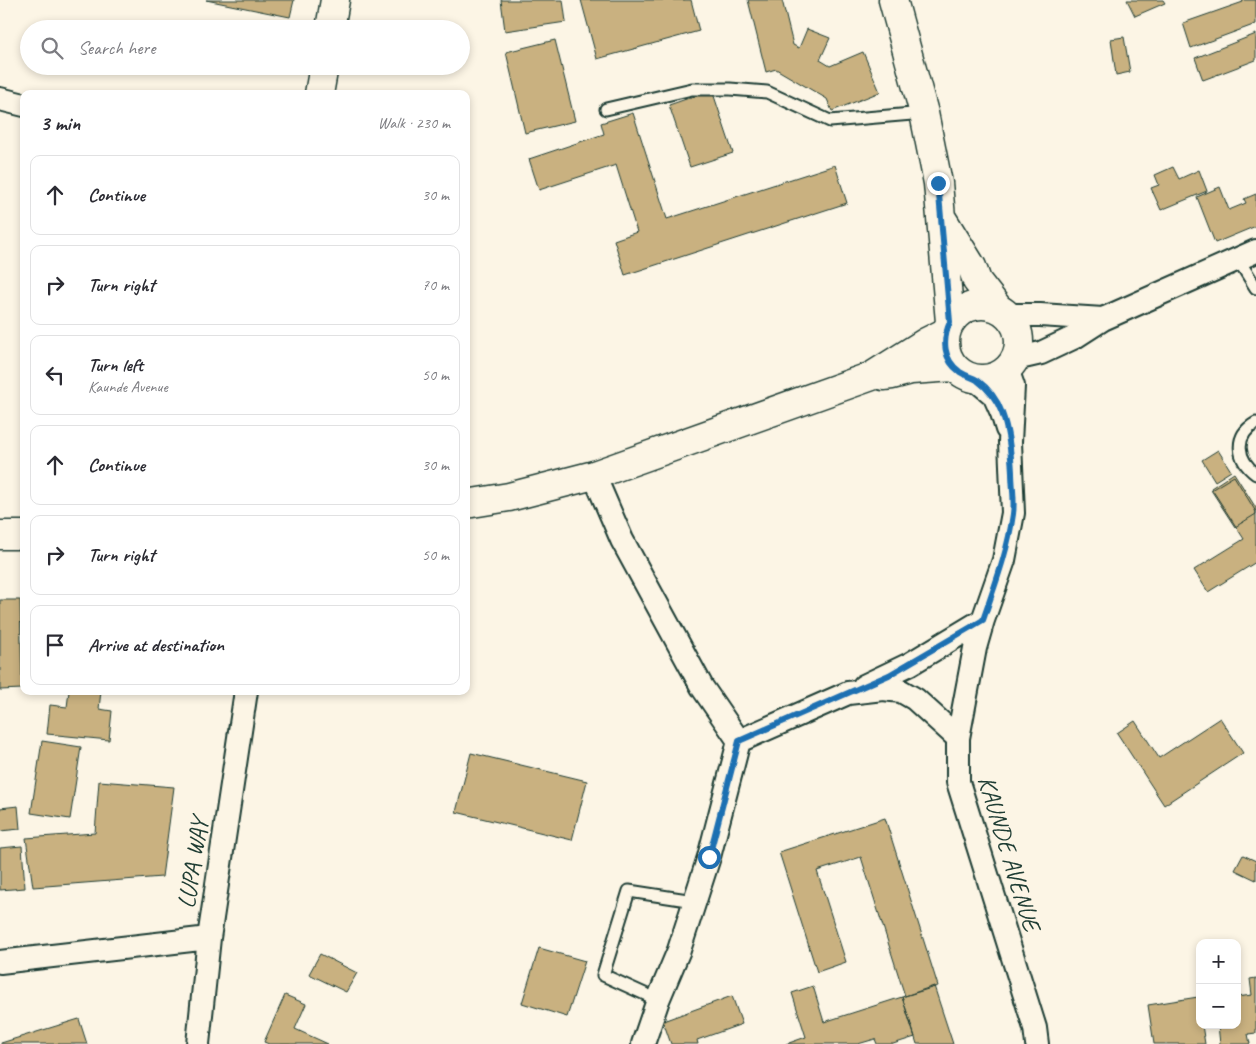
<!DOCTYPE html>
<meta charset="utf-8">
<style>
:root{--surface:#fff;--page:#f7f7f7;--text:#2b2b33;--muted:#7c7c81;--line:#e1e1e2}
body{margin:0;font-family:Caveat,sans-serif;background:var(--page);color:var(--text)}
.controls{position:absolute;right:15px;bottom:15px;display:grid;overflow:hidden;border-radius:10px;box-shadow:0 2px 8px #0003}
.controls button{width:45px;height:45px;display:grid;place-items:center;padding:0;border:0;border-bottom:1px solid var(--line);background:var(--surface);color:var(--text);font:25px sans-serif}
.stop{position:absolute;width:15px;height:15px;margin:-11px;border:4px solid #1f6fb2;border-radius:50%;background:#fff}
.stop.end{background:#1f6fb2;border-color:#fff;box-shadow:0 1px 5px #0008}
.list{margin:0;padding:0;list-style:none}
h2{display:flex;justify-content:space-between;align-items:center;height:65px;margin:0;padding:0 20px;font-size:21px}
h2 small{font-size:16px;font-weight:400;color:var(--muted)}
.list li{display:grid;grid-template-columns:32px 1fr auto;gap:15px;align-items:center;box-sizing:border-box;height:80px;margin:0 10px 10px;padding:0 10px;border:1px solid var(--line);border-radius:10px}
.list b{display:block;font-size:19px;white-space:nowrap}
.list p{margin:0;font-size:16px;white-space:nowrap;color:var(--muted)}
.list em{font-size:16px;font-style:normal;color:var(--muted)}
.icon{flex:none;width:28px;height:28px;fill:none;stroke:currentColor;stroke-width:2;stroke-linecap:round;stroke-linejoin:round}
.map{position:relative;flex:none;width:1256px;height:1044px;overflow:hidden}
.search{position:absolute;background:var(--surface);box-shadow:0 2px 8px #0003;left:20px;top:20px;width:450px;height:55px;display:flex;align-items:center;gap:12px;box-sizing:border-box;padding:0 18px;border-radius:28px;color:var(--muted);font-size:19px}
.panel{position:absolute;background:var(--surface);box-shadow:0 2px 8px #0003;left:20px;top:90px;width:450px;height:605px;border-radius:10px}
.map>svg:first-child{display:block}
</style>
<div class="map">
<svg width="1256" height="1044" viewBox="0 0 1256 1044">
<rect width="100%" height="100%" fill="#fcf5e5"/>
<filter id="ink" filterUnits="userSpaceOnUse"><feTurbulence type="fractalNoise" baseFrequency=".02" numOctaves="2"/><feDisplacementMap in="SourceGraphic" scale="10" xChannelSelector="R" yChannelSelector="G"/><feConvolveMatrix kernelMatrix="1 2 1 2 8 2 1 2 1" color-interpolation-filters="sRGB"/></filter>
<g filter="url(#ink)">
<path fill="#c9b180" stroke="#1f3d34" d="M206,0H294L290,17Z
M501,0H563L566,22L505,31Z
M581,0H691L699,31L597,59Z
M748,0H782L793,45L799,48L807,29L830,38L820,60L830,66L863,52L880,92L832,111L827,99L776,69L766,72Z
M1127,0H1163L1165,3L1135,16Z
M1242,0H1256V24L1191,48L1183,23L1243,2Z
M1256,34V60L1203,80L1195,58Z
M1124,37L1130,72L1116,75L1111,39Z
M555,40L575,121L525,133L506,52Z
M712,90L733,153L690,167L669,105Z
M633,113L667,219L835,165L847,203L625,275L614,240L637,232L616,165L539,190L529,159L604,134L601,123Z
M1173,167L1179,179L1199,170L1207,191L1161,210L1151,188L1159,185L1155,175Z
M1220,187L1229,210L1246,203L1244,199L1256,194V226L1215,243L1197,197Z
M1218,450L1231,471L1215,481L1202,460Z
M1234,473L1256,508V562L1208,592L1194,570L1244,539L1211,488Z
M1234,476L1256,512V514L1235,527L1211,490Z
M0,600H20L22,689L0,690Z
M69,691H101L99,709L112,711L109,740L47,734L50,705L67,707Z
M1220,718L1243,753L1164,805L1117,733L1135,721L1159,758Z
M42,741L81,747L70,819L31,813Z
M471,753L587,781L572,840L456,812Z
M99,781L174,787L162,877L33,887L26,838L95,833Z
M18,806L20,829L0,831V808Z
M885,818L938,986L905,996L861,857L817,871L846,962L817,972L779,852Z
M22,846L25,888L0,890V848Z
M1243,855L1256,861V880L1235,870Z
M539,948L585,961L567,1017L522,1003Z
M320,954L357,973L346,992L309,974Z
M1256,978V1033L1248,1034L1250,1044H1220L1218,1025H1237V997L1252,995L1250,979Z
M813,986L824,1022L902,997L915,1037L893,1044H877L875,1039L858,1044H786L806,1037L792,993Z
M934,986L953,1044H917L902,997Z
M285,995L306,1004L295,1029L328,1044H269L264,1042Z
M732,996L742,1024L697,1040L698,1044H671L663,1021Z
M1198,997L1200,1025H1202L1205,1044H1154L1148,1005Z
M79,1019L87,1044H1V1043Z"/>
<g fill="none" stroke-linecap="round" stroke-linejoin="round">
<g stroke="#1f3d34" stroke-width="15">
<path id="lane" d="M606,109L692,89H730L767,92L830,121L924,113
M1238,259L1256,288
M1256,423C1233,436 1237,460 1256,474
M658,1000L603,975L629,891L694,901"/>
</g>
<g stroke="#1f3d34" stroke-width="26">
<path id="street" d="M0,99L24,105
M1007,315H1040L1103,319
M1015,359L1041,353L1075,337L1103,319L1256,251
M1007,369L1013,386L1010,442L1013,513L1004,560L983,620L975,648L958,738V782L1035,1028L1037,1044
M975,379L994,395L1002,413L1007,429
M594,475L622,540L702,687L739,741
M864,686L910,664L983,620
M0,962L209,938
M198,1044L209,938L246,691
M643,1044L658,1000L679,950L709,857L739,741L848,693L883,689L901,691L915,699L958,738"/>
</g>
<g stroke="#1f3d34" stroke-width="31">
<path id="secondary" d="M893,0L924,113L938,183L950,322
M330,29L335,0
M319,94L324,66
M943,220L972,267L977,281L998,308
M945 342a37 37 0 1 1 74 0a37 37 0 1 1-74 0Z
M883,376L892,375L911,370L954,367
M466,504L509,497L594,475L872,376L926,342L946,332
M0,535H24"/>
</g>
<use href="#lane" stroke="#fcf5e5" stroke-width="11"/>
<use href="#street" stroke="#fcf5e5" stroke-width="22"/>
<use href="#secondary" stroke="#fcf5e5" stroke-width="28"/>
</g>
</g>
<g fill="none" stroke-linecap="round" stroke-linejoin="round" filter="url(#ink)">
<path stroke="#1f6fb2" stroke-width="6" d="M709,857L739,741L889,675L983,620C995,585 1008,551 1013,514C1015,501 1012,486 1012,472C1011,452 1009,432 1002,413C997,399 989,389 977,380C972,377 966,376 960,372C943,360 942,340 950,322L938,183"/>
</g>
<g text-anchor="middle" stroke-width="4" stroke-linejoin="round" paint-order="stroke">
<g font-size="25" fill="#1f3d34" stroke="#fcf5e5">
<text transform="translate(1010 853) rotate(73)" y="9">KAUNDE AVENUE</text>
<text transform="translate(192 863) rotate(-81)" y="9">LUPA WAY</text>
</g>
</g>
</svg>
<div class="controls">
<button>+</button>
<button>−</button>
</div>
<div class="stop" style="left:709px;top:857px"></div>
<div class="stop end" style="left:938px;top:183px"></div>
<div class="search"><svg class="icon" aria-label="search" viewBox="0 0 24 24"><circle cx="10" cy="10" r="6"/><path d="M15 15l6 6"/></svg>Search here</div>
<section class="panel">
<h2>3 min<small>Walk · 230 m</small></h2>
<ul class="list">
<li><svg class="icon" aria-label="ahead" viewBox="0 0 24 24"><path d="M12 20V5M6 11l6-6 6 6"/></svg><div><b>Continue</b></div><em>30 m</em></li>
<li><svg class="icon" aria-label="right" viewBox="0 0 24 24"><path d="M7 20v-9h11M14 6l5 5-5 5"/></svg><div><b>Turn right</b></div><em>70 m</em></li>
<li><svg class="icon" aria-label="left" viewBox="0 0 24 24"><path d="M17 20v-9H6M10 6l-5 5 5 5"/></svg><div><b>Turn left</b><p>Kaunde Avenue</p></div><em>50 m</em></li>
<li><svg class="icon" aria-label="ahead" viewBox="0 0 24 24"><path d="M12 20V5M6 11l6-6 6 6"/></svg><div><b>Continue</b></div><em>30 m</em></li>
<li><svg class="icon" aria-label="right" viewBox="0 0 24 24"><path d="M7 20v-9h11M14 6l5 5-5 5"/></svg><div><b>Turn right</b></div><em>50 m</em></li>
<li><svg class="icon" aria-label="arrive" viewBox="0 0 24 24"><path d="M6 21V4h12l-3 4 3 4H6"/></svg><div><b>Arrive at destination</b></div></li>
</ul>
</section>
</div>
